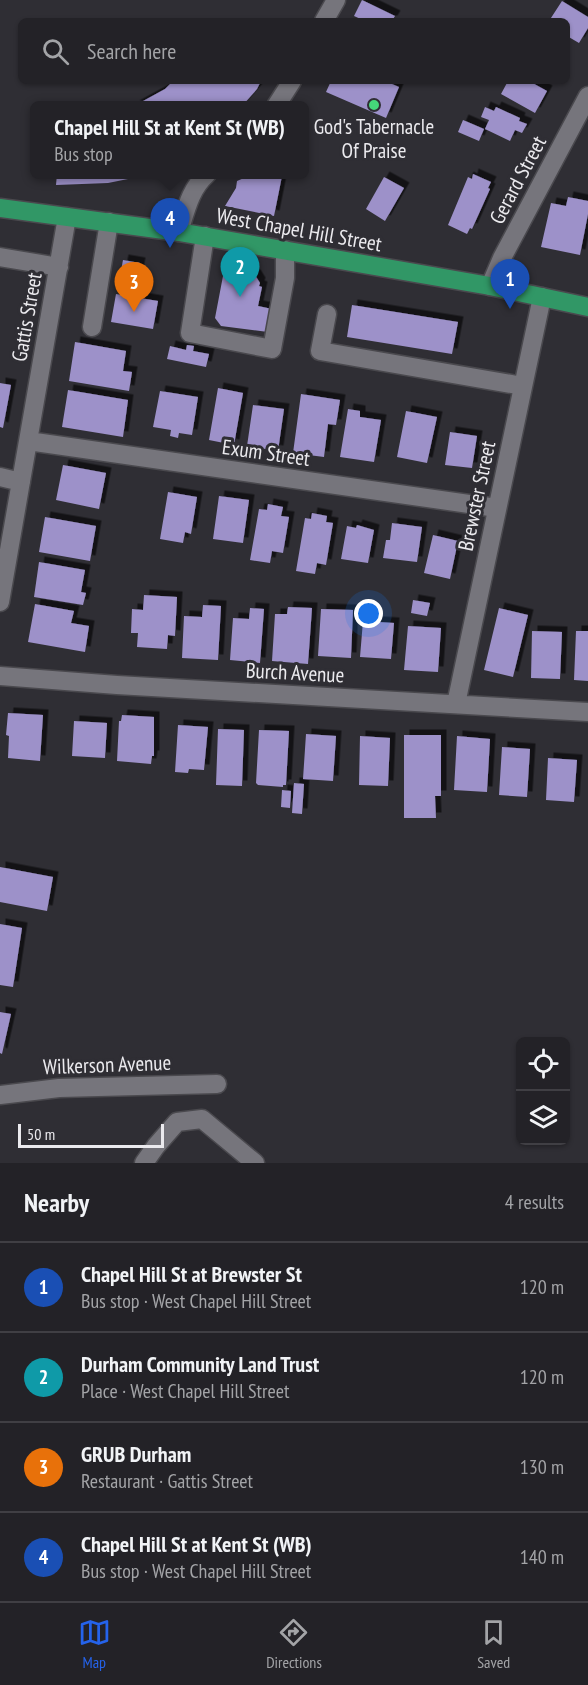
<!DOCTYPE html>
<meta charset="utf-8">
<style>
:root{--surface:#232227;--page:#2b2a2f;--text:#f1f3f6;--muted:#a3a4a7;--line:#403f44;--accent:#2563eb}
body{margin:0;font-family:"PT Sans Narrow",sans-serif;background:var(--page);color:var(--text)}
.controls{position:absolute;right:18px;bottom:18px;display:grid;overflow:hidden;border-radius:9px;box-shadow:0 2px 4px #0004}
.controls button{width:54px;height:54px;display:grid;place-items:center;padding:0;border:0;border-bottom:2px solid var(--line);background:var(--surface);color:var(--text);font:30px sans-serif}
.scale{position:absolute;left:18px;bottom:15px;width:146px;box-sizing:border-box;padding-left:6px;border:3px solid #ebeaee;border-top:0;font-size:16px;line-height:21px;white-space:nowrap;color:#ebeaee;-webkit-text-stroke:4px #2f2e34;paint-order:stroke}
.you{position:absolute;left:369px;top:614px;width:21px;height:21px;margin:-15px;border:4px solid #fff;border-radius:50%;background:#1a73e8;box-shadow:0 0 0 9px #1a73e833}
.badge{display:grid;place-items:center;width:39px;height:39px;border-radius:50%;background:var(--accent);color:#fff;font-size:20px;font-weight:700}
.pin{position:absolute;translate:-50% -50px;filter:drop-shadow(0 2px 3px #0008)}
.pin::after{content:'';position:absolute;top:32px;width:21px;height:18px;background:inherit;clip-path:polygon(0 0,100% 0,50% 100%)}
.popup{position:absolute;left:30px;top:101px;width:279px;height:78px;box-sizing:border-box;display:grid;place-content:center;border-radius:9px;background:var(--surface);filter:drop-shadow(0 2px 4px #0005);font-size:20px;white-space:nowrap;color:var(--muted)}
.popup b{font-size:22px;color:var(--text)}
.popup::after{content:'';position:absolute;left:50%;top:100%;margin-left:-12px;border:12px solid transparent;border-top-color:var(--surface)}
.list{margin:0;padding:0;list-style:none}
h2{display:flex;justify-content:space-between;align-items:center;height:78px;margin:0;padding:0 24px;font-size:26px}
h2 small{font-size:20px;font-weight:400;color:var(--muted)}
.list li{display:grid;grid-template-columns:39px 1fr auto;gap:18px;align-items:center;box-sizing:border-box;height:90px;padding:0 24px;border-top:2px solid var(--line)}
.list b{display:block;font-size:22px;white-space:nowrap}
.list p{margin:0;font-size:20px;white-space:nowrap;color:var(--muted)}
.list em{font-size:20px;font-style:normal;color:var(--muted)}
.icon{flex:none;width:33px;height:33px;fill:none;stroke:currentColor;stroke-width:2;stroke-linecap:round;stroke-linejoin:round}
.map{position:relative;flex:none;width:588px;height:1163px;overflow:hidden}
.search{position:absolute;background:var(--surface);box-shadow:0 2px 4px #0004;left:18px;right:18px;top:18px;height:66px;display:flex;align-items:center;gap:15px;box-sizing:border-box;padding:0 21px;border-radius:9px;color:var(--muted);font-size:22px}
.sheet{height:438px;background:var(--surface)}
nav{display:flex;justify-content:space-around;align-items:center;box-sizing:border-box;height:84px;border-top:2px solid var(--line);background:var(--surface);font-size:16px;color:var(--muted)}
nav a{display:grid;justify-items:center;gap:3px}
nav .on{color:var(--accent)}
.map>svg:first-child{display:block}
</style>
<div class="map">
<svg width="588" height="1163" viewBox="0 0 588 1163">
<defs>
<filter id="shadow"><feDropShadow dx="5.5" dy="-5.5" stdDeviation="0" flood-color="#0009"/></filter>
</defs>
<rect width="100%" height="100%" fill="#2f2e34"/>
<path fill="#9d91c9" filter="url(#shadow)" d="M362,0L395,16L392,21H365L354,16Z
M562,1L588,17V28L579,43L567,36V21H549Z
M173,81H261L257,89L242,106H134L165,89Z
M331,81H385L399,87L386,118L326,92Z
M508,81H529L547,91L535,113L501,94Z
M485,107L494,111L496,107L520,118L519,121L527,124L522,133L515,130L510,141L485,129L489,120L481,117Z
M463,120L484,129L479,141L458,132Z
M57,174H143V176L108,183L56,185Z
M253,174L282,176L274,216L225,206L236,188L237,181L244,178L252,179Z
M473,174L491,182L488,188L490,189L472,229L470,228L467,234L448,225L468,177L472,179Z
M384,177L404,188L385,221L366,209Z
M568,197L588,201V214L580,255L541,247L551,203L566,206Z
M123,260L140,263L137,279L120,276Z
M229,271L255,275L260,283L259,286L262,287L258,306L272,309L268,332L221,326L215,318L223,276Z
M116,294L158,301L153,329L111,322Z
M352,305L458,322L452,354L347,337Z
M75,342L126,351L123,371L132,372L129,391L69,381Z
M187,345L194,346L193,351L209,354L206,367L167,359L170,346L186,350Z
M0,383L11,385L3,428L0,427Z
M218,388L243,393L234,445L209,440Z
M68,390L128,400L123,437L62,427Z
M160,391L198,397L192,435L179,433L178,438L170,436L171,430L153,427Z
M301,394L340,400L336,425L328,424L324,457L293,453Z
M253,405L284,409L278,451L247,446Z
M348,409L360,411V417L381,420L374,462L340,457Z
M406,411L437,417L427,463L397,457Z
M450,432L477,436L472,468L445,465Z
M63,465L106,473L99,509L56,500Z
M168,492L197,497L191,534L185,532L183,543L160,539Z
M219,496L249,500L243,543L213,539Z
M268,504L283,507L281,516L289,517L283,553L272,551L270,563L250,560L259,509L267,510Z
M312,513L327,516L326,522L333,523L326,565L317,563L315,574L296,571L305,518L311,519Z
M45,517L96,526L90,561L39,552Z
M392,523L422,527L417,562L383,558L386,540H390Z
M357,525L374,530L368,563L341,559L347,526L356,528Z
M433,535L458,541L450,579L424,573Z
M39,562L85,570L81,592L86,593L83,605L34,597Z
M144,595L177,597L175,636L168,635L167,649L137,647L138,633H131L132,609L143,610Z
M413,600L430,603L427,616L411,613Z
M35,604L74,611L71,623L89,626L85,652L28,642Z
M203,605L221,606L218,660L182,658L184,616L202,617Z
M288,607L312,608L308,664L272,661L275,614H287Z
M250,608L264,609L260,663L230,660L233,618L249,619Z
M499,608L528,615L513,677L484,670Z
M321,609L353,610L351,658L318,656Z
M363,621L394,623L391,659L360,657Z
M408,626L441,628L438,672L404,670Z
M532,631L562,632L560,679L531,678Z
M576,631H588V681L574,680Z
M8,713L43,715L40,761L8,758L9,736L6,735Z
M122,715L154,717V756H152L151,764L117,761L119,721H121Z
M74,721L107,723L105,758L72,756Z
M178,725L208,727L204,770L189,769L188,773L175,772Z
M218,729L244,730L242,786L216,785Z
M259,730L289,731L286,785H283V787L258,785L256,783Z
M306,734L336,736L333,781L303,779Z
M404,735H441V796H435L436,818H404Z
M360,736L390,738L388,786L359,785Z
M457,736L490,739L487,792L454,790Z
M502,747L530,749L527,797L499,795Z
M548,758L577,760L574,802L546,800Z
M294,783L304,784L302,814L292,813Z
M282,790L291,791L290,808L281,807Z
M0,867L53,877L47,911L0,902Z
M0,924L22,928L13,987L0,985Z
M0,1012L11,1014L2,1054L0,1053Z"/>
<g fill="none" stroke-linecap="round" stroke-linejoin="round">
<g stroke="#4a494e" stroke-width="21">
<path id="minor" d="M324,21L336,0
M276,106L292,81
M179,232C186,210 190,189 207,174
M205,236L190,333L272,349L285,278V250
M0,257L59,267
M490,286L502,258L588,96
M327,314L320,351L523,386
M92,327L109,222
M28,441L497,508
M0,477L21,482
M0,602L67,217
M0,676L117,685L588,712
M456,704L542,297
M0,1095L59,1088L217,1084
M144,1163L156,1146L177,1122L202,1119L255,1163"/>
</g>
<g stroke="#4a494e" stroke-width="21">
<path id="major" d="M0,208L179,232L490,286L588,307"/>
</g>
<use href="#minor" stroke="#76757c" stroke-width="18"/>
<use href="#major" stroke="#319766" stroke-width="18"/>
</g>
<circle fill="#45d77a" stroke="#2f2e34" stroke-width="2" cx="374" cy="105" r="6"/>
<g text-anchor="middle" stroke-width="6" stroke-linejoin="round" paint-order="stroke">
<g font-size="21" fill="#ebeaee" stroke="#2f2e34">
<text x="374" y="134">God's Tabernacle<tspan x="374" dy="24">Of Praise</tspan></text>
</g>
<g font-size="21" fill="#ebeaee" stroke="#2f2e34">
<text transform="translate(518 180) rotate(-62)" y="7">Gerard Street</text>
<text transform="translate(299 230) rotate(10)" y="7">West Chapel Hill Street</text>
<text transform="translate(27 317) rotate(-80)" y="7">Gattis Street</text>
<text transform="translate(266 453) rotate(8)" y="7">Exum Street</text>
<text transform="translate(477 496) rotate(-78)" y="7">Brewster Street</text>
<text transform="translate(295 673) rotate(3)" y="7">Burch Avenue</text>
<text transform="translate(107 1065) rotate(-2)" y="7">Wilkerson Avenue</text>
</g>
</g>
</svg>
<div class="controls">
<button><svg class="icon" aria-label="locate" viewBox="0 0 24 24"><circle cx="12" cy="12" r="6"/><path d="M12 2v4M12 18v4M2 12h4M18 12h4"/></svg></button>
<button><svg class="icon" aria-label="layers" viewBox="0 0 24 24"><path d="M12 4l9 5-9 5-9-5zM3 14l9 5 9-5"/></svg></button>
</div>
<div class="scale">50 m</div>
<div class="you"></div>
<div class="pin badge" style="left:510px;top:309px;background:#1a4fb4">1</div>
<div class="pin badge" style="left:240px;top:297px;background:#0f9aa8">2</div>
<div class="pin badge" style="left:134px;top:312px;background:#e8710a">3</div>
<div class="pin badge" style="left:170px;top:248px;background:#1a4fb4">4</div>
<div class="popup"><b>Chapel Hill St at Kent St (WB)</b>Bus stop</div>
<div class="search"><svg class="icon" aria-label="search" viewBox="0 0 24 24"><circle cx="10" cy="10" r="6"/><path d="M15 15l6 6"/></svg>Search here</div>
</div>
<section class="sheet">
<h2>Nearby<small>4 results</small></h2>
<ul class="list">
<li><span class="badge" style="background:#1a4fb4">1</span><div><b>Chapel Hill St at Brewster St</b><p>Bus stop · West Chapel Hill Street</p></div><em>120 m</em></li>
<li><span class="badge" style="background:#0f9aa8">2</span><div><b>Durham Community Land Trust</b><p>Place · West Chapel Hill Street</p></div><em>120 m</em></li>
<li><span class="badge" style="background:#e8710a">3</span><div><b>GRUB Durham</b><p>Restaurant · Gattis Street</p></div><em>130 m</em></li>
<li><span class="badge" style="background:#1a4fb4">4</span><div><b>Chapel Hill St at Kent St (WB)</b><p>Bus stop · West Chapel Hill Street</p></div><em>140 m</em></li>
</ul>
</section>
<nav>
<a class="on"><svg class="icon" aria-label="map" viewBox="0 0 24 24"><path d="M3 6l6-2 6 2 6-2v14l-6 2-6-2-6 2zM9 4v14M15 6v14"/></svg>Map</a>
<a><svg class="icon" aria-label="directions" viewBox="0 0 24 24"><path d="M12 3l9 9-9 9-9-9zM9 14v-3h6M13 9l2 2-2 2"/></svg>Directions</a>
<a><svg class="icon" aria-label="saved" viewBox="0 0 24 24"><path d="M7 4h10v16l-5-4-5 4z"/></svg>Saved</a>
</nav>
